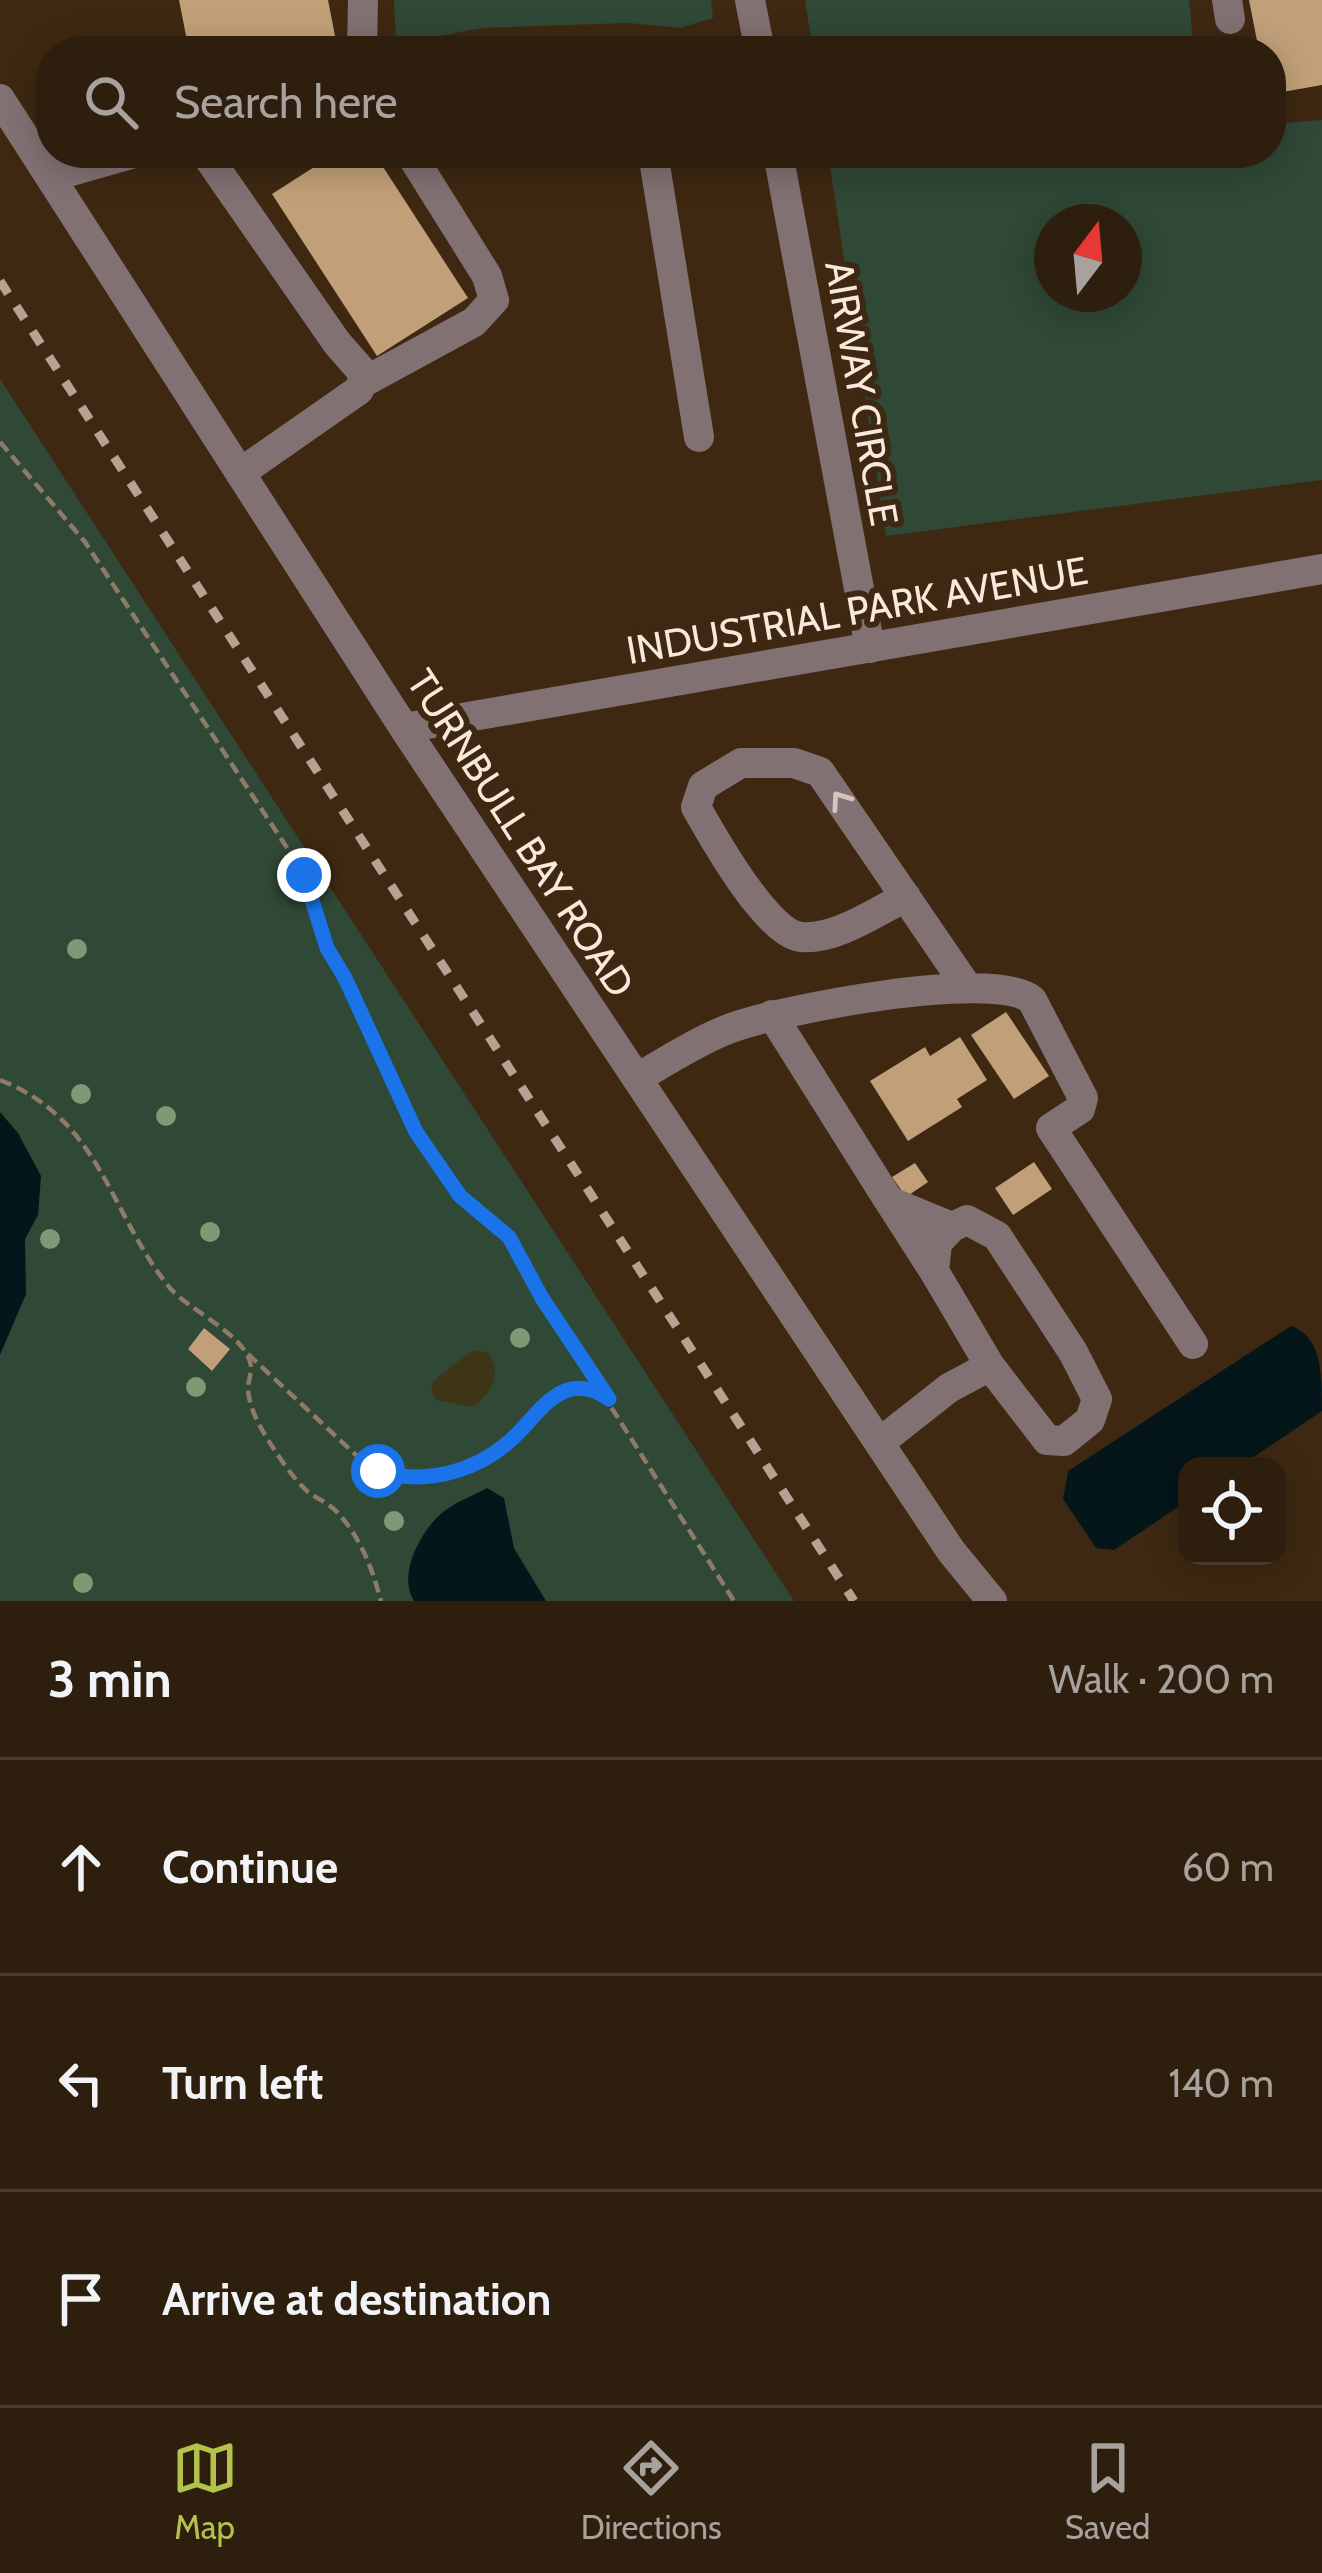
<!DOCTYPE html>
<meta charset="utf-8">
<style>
:root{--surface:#2e1e0d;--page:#362716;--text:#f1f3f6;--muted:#a7a29d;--line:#493c2e;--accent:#b3c24b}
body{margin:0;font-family:Cabin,sans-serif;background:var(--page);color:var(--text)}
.controls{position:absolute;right:36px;bottom:36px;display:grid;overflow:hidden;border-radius:24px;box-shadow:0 6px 30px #0003}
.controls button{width:108px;height:108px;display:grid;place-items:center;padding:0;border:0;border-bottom:3px solid var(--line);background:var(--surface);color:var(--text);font:60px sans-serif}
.compass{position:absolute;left:1034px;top:204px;width:108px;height:108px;border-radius:50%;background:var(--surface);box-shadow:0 6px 30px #0003;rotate:16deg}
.stop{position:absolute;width:36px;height:36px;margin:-27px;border:9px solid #1a73e8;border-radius:50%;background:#fff}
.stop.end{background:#1a73e8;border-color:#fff;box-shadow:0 3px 12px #0008}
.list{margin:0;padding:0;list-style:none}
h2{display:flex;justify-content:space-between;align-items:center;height:156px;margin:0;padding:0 48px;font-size:51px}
h2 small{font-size:39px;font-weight:400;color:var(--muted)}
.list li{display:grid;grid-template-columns:78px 1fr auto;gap:36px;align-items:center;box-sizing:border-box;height:216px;padding:0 48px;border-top:3px solid var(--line)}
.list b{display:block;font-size:45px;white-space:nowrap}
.list em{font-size:39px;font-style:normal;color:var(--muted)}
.icon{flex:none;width:66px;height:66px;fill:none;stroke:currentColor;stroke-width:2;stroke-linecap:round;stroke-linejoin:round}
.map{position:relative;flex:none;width:1322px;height:1601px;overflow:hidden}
.search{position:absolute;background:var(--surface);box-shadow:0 6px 30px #0003;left:36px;right:36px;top:36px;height:132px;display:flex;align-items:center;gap:30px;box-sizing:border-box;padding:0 42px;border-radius:48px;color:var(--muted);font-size:45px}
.sheet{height:804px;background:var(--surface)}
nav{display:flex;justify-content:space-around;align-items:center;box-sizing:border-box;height:168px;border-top:3px solid var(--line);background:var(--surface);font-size:33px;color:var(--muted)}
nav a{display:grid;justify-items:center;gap:6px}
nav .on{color:var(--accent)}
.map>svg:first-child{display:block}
</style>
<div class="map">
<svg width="1322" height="1601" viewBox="0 0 1322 1601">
<rect width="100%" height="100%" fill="#3e2811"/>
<path fill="#304836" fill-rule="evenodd" d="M394,0H711L713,18L680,28L629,23L482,28L396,44Z
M805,0H1189L1194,51H813Z
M1322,120V480L886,536L828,153H1271V124ZM1052,222H1124V294H1052Z
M0,379L794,1601H0Z"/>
<path fill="#3d3515" d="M472,1351L487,1352C504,1371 491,1397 471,1407L437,1400L431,1392L433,1381Z"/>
<path fill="#04161a" d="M0,1112L18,1133L41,1176L38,1215L25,1239L26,1294L0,1355Z
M1291,1326C1322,1336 1322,1375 1322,1411L1240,1466H1187V1501L1114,1550L1096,1548L1063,1499L1068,1471Z
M487,1488L504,1498L514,1548L546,1601H414C397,1575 421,1530 443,1512C455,1502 473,1496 487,1488Z"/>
<path fill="#c1a079" d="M179,0H328L338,51H189Z
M1249,0H1322V85L1271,94V51H1259Z
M336,153H374L468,298L377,356L272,194Z
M1006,1012L1049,1076L1014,1099L971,1035Z
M960,1037L987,1080L957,1099L962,1107L908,1141L870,1081L925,1047L930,1056Z
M1034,1162L1052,1189L1013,1215L995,1188Z
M915,1163L928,1182L906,1197L892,1177Z
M204,1328L230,1349L212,1371L188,1349Z"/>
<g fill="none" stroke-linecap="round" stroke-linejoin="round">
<path stroke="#8d7a67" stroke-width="4.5" stroke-dasharray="12 6" stroke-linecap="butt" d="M0,442L85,542L305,875L327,948L345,978L416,1132L460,1196L509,1237L542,1298L734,1601
M0,1080C102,1120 109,1214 170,1288C189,1310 243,1334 250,1362C253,1370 248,1381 248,1389C249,1407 259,1425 268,1440C279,1457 292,1477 307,1491C317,1499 329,1503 337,1512C361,1538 372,1568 381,1601
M248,1354L357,1456L378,1471L403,1478L428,1479L455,1472L490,1455L568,1389L587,1388L604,1395"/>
<path stroke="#827173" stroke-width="30" d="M750,0L760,51
M1227,0L1230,19
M362,51L363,0
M0,99L404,728L951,1551L992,1601
M205,153L337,343L365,375L359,390L240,473
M653,153L699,437
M778,153L870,648
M50,177L134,153
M362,383L474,322L494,300L487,276L410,153
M404,728L1322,569
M906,897C875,912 836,940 801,937C767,934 713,837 696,807L703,786L741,763H794L820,772L967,987
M772,1015L889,1201
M637,1078C666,1062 695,1042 726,1030C774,1010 995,968 1032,1000L1083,1098L1080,1109L1051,1128L1193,1344
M967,1220L997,1236L1073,1352L1097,1399L1090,1420L1064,1441L1047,1440L990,1366L934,1271L937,1243L952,1227Z
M934,1271L889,1201L952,1227
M879,1443L949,1388L990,1366"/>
<path stroke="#b4a292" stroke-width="9" stroke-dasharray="15 15" stroke-linecap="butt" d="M0,281L854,1601"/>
</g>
<g fill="#7e9974">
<circle cx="77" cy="949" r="10"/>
<circle cx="81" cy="1094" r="10"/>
<circle cx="166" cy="1116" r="10"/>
<circle cx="210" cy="1232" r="10"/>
<circle cx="50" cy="1239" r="10"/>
<circle cx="520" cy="1338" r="10"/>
<circle cx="196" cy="1387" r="10"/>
<circle cx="394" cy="1521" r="10"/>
<circle cx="83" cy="1583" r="10"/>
</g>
<defs><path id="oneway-chevron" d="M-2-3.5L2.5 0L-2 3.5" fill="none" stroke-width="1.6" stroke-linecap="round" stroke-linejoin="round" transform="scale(3)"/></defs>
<use stroke="#d5c5bc" href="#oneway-chevron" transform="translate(840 800) rotate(-125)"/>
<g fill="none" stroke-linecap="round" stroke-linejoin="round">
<path stroke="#1a73e8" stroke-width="15" d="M304,875L327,948L345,978L416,1132L460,1196L509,1237L542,1298L609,1399C596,1390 580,1385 565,1391C548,1398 535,1415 523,1428C486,1469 430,1487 378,1471"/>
</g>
<g text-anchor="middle" stroke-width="12" stroke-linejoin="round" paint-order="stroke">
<g font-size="39" fill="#f8e9dc" stroke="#3e2811">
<text transform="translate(862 393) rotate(80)" y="14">AIRWAY CIRCLE</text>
<text transform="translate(857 610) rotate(-10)" y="14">INDUSTRIAL PARK AVENUE</text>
<text transform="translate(521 833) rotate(57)" y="14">TURNBULL BAY ROAD</text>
</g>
</g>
</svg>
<div class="controls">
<button><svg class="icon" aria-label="locate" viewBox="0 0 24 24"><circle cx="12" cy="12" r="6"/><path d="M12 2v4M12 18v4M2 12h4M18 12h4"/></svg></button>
</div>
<svg class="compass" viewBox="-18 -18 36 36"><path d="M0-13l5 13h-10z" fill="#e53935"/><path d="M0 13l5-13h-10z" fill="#a7a29d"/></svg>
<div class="stop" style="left:378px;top:1471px"></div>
<div class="stop end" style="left:304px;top:875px"></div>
<div class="search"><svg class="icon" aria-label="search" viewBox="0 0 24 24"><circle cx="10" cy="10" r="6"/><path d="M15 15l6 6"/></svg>Search here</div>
</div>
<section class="sheet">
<h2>3 min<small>Walk · 200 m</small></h2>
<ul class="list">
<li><svg class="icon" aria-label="ahead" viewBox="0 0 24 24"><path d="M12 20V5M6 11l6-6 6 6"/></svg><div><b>Continue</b></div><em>60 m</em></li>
<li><svg class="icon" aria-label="left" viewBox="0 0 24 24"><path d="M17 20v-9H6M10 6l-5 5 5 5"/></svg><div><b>Turn left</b></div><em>140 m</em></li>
<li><svg class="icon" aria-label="arrive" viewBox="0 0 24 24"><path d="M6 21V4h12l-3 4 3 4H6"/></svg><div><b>Arrive at destination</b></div></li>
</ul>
</section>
<nav>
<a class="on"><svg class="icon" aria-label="map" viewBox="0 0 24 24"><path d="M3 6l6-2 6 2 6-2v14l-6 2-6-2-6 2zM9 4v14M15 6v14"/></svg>Map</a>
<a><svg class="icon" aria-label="directions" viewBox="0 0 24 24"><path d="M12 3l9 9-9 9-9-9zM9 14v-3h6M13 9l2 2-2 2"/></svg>Directions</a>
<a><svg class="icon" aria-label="saved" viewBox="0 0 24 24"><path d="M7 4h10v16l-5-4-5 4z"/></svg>Saved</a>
</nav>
